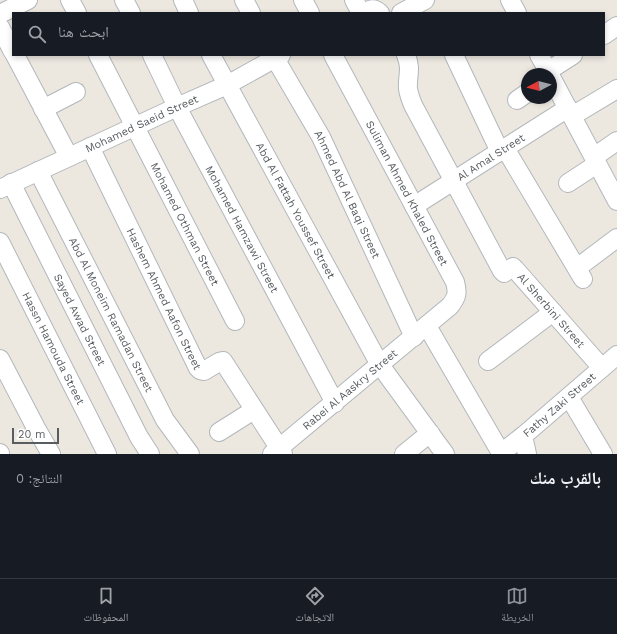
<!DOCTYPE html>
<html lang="ar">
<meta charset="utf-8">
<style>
:root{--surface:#171b24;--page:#242831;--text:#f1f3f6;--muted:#9ea1a6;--line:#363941;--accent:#8c9099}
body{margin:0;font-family:"Work Sans","Noto Naskh Arabic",sans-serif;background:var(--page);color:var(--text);direction:rtl}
.compass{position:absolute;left:521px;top:68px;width:36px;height:36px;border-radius:50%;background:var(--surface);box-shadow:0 2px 6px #0003;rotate:263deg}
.scale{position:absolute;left:12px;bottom:10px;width:47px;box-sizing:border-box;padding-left:4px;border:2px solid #595d61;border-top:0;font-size:11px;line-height:14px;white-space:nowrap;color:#595d61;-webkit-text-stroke:3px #fff;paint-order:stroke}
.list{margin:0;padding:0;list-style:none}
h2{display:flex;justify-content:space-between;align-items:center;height:52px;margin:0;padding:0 16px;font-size:17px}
h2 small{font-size:13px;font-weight:400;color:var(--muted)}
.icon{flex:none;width:22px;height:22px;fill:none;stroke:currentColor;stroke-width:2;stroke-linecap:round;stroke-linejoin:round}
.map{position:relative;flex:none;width:617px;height:454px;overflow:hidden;direction:ltr}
.search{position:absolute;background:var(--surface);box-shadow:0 2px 6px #0003;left:12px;right:12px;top:12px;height:44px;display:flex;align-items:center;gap:10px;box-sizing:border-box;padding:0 14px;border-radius:0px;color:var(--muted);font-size:15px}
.sheet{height:124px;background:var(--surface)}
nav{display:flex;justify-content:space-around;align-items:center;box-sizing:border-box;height:56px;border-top:1px solid var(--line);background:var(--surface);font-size:11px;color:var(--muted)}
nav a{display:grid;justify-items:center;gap:2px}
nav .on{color:var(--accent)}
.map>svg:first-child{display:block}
</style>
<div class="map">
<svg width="617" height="454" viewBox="0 0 617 454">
<rect width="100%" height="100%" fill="#ece8e0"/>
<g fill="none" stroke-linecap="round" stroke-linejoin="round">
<g stroke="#b3b7bb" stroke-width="20">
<g id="minor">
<path d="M70,0L77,13"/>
<path d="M124,0L131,13"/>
<path d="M183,0L189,13"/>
<path d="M244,0L251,13"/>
<path d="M303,0L310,13"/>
<path d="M354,0L361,13"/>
<path d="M510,0L517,13"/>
<path d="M364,13C371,9 373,7 380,13"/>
<path d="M401,13L425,0"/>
<path d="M0,14L28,0"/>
<path d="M0,27L13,52"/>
<path d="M604,35L617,26"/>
<path d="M15,55L69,157"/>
<path id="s1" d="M98,55L235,321"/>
<path id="s2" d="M152,55L177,107L335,403"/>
<path id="s3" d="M211,55L380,365L445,454"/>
<path id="s4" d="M273,55L321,137L414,337"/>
<path id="s5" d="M406,55C412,70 407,75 408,89C409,95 411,100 413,105L502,271L504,273L513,267L515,269L602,368"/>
<path d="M454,55L500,152"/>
<path d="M539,55L550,74"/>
<path d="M548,71L573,55"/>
<path d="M551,77L617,201"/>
<path d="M517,100L527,93"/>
<path d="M43,109L76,92"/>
<path d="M572,116L617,89"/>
<path id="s6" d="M90,147L198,368L200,370L204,371L219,362L223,361L283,454"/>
<path d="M505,148L583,279"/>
<path d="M594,157L617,141"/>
<path id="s7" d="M38,171L165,420L190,454"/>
<path id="s8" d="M11,183L139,437L150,454"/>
<path d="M568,183L597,164"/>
<path id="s9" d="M0,189L177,107L227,85L281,55"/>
<path id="s10" d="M414,206L568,108"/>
<path id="s11" d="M0,242L107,454"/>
<path d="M577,268L617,238"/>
<path d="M427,326L501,453"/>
<path d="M0,359L36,428L51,454"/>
<path d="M488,361L553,312"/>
<path d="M569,397L603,454"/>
<path d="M219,432L254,410"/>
<path d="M523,436L527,454"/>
<path d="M0,453V454"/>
<path id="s12" d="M272,454L450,306C457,297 458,293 455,282L333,55"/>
<path d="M404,454L430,433"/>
<path id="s13" d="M500,454L523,436L617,355"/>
</g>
</g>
<use href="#minor" stroke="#fff" stroke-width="18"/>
</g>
<g text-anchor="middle" stroke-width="3.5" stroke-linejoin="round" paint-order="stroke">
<g font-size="11" fill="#595d61" stroke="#fff">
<text dy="4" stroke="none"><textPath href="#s9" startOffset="156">Mohamed Saeid Street</textPath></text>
<text dy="4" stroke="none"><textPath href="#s10" startOffset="91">Al Amal Street</textPath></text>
<text transform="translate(407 193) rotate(62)" y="4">Suliman Ahmed Khaled Street</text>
<text dy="4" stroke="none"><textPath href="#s4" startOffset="158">Ahmed Abd Al Baqi Street</textPath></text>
<text dy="4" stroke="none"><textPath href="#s3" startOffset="177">Abd Al Fattah Youssef Street</textPath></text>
<text dy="4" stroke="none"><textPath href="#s1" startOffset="190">Mohamed Othman Street</textPath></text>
<text dy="4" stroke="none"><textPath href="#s2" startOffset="196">Mohamed Hamzawi Street</textPath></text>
<text dy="4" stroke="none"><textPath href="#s6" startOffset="169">Hashem Ahmed Aafon Street</textPath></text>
<text dy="4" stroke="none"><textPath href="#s5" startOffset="311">Al Sherbini Street</textPath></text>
<text dy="4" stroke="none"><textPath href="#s7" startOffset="161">Abd Al Moneim Ramadan Street</textPath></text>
<text dy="4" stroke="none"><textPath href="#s8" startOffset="153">Sayed Awad Street</textPath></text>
<text dy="4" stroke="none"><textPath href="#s11" startOffset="119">Hassn Hamouda Street</textPath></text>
<text dy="4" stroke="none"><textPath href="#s12" startOffset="101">Rabei Al Aaskry Street</textPath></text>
<text dy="4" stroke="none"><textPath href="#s13" startOffset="77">Fathy Zaki Street</textPath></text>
</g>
</g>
</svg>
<svg class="compass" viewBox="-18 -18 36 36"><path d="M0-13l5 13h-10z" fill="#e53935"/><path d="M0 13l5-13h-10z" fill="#9ea1a6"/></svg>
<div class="scale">20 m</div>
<div class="search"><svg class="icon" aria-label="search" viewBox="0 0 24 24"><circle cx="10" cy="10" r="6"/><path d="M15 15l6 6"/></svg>ابحث هنا</div>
</div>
<section class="sheet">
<h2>بالقرب منك<small>النتائج: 0</small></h2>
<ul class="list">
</ul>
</section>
<nav>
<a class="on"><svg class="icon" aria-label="map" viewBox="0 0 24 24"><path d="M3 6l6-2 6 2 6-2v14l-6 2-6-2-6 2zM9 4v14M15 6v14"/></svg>الخريطة</a>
<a><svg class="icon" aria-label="directions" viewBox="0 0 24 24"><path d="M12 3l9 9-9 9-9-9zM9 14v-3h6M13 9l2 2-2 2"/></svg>الاتجاهات</a>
<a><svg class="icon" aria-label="saved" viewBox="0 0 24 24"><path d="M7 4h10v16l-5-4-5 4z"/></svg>المحفوظات</a>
</nav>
